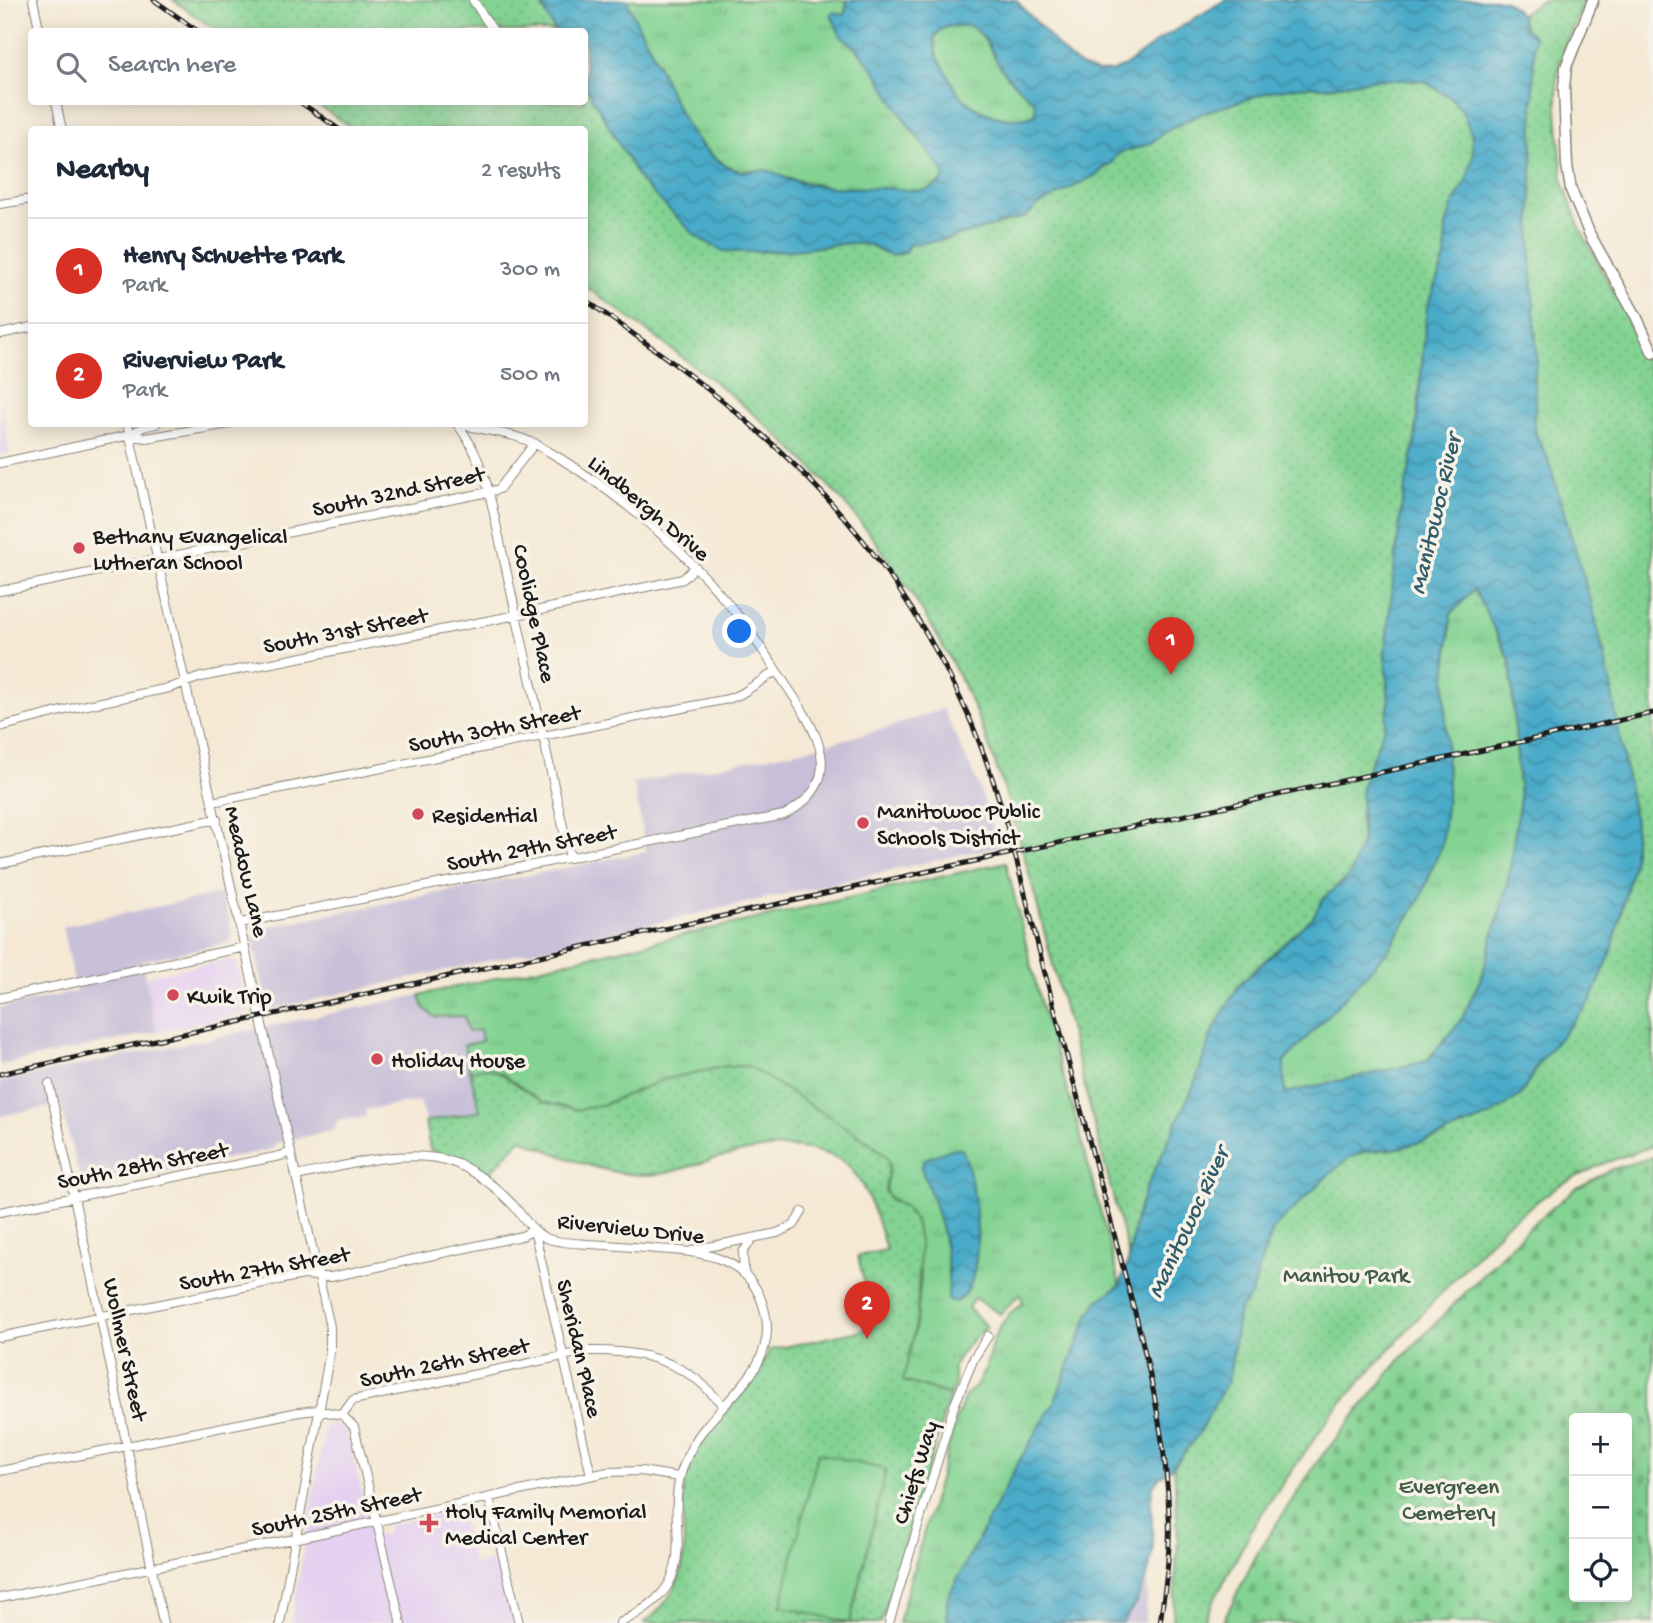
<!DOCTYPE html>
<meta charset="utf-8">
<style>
:root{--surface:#fff;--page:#f6f6f7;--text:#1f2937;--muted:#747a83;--line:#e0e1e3;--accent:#d93025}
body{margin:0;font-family:"Gochi Hand",sans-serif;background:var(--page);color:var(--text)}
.controls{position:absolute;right:21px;bottom:21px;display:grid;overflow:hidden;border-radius:7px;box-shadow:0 4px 18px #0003}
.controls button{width:63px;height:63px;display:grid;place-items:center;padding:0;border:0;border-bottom:2px solid var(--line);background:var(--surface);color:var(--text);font:35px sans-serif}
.you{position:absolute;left:740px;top:632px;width:24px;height:24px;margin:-18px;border:5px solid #fff;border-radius:50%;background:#1a73e8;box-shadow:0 0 0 10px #1a73e833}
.badge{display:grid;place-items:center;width:46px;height:46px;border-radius:50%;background:var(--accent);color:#fff;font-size:23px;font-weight:700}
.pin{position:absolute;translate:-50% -58px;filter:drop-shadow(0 2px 4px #0008)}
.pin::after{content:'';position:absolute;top:37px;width:24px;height:21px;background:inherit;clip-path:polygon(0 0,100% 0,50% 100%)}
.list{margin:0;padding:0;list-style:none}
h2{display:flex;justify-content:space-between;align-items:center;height:91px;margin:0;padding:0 28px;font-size:30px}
h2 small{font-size:23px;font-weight:400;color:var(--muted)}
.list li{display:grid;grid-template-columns:46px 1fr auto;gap:21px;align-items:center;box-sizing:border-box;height:105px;padding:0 28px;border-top:2px solid var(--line)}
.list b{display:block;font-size:26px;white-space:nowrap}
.list p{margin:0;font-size:23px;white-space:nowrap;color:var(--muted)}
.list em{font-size:23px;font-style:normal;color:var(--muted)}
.icon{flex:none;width:38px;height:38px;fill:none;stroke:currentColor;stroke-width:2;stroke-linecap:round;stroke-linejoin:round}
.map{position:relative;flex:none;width:1653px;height:1623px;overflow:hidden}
.search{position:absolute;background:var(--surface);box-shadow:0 4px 18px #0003;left:28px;top:28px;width:560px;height:77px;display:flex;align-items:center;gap:18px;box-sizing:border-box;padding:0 24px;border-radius:7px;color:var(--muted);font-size:26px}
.panel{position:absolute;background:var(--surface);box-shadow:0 4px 18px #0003;left:28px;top:126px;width:560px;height:301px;border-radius:7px}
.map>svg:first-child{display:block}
</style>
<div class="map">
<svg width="1653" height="1623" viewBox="0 0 1653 1623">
<defs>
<pattern id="grass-tufts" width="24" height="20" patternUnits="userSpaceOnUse" patternTransform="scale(1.75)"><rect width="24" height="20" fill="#83d393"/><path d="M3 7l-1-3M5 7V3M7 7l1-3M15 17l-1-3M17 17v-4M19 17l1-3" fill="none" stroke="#71b57e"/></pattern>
<pattern id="cemetery-stones" width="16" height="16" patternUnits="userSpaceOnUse" patternTransform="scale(1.75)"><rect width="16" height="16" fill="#83d393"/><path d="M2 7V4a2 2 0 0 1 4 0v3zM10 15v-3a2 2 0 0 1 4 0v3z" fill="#71b57e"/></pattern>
<pattern id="park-dots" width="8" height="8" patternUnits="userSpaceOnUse" patternTransform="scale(1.75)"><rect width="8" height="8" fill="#83d393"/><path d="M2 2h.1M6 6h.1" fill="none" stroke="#71b57e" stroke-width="1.8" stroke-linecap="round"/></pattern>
<pattern id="water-waves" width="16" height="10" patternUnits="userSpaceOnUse" patternTransform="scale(1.75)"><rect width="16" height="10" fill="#4aabc9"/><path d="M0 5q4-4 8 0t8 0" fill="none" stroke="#3d8aa2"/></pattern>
</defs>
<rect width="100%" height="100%" fill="#f7f3e8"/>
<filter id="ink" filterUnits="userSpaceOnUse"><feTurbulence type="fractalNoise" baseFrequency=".0143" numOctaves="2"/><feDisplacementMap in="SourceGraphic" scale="14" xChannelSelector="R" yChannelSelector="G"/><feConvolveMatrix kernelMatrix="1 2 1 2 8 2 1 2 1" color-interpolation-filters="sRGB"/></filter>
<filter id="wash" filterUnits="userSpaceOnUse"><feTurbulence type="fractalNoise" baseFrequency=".00686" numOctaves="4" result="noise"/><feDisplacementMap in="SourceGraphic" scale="28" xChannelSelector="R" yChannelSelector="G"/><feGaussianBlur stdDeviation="1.57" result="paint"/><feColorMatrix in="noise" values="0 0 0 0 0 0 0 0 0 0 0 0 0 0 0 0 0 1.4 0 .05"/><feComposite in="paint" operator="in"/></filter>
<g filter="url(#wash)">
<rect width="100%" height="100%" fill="#f5e9d5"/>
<path fill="#e6d2f0" d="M0,405L10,453L0,455Z
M233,959L238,965L249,1013L156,1032L145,976Z
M331,1424L342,1427L347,1433L373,1537L387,1534L388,1527L392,1524L460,1510L473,1565L498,1559L513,1623H291L324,1432L326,1426Z"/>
<path fill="#c8bfd8" d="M943,709L979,786L999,846L268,1010L253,940L255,931L260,928L646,852L634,783L807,749L884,729Z
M223,893L232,934L230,942L142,961L156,1032L0,1065V1008L76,992L63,926Z
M420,995L424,1008L465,1016L480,1030L482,1041L464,1046L480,1111L425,1122L420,1101L365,1110L366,1117L337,1121L334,1130L277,1143L272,1149L82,1188L61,1105L0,1116V1082Z
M1149,1570L1145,1623H1122L1137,1601Z"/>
<path fill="url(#grass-tufts)" stroke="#507858" stroke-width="2" d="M627,0H847L846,16L832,14C841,42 861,50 877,73C890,93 900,115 914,133C925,147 941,160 945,177L942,181L925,192H918L891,188L830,187L749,170C739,173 732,168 723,163C682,137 671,90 651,49C642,33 634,18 627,0Z
M949,26H971C990,40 990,54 1004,71C1013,83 1025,92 1035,103V115C1012,125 976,114 960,95C954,88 950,79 945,71C939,60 932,49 935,36L940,30Z
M1474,588L1510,660L1520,798L1508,881L1482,976L1461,1020L1427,1061L1285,1094L1283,1062L1388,951L1421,897L1442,844L1445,693L1451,614Z
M1006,862L1039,997L1076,1119L1120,1285L1099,1300L1089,1314L1054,1403L1019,1461L947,1617L951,1623H898L958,1413L966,1395L977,1385L986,1367L993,1340L1001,1325L1010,1313L1023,1303L1020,1294L1000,1314L974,1298L968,1308L987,1327C976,1338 958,1351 954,1368C952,1380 960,1382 950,1395L902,1381L917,1319L921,1275L904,1206C867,1191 898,1175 887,1158C881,1149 868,1142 860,1136L727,1066L662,1080L605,1104L578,1110L542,1102L519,1086L487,1068L470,1071L464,1045L482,1041L480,1030L468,1032L464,1016L435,1017L424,1008L420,995Z"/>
<path fill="url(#cemetery-stones)" stroke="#507858" stroke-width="2" fill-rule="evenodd" d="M1653,1157V1623H1222L1258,1552L1317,1462L1398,1362L1528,1228L1575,1189L1612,1169ZM1574,1418H1627V1597H1574Z"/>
<path fill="url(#park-dots)" stroke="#507858" stroke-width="2" d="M173,0H539L555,31H217Z
M1542,0H1585L1564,47L1557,76V110L1563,182L1579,226L1638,339L1653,380V1146L1602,1164L1558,1186L1504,1226L1439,1295L1334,1411L1255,1523L1202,1623H1173L1178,1537L1174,1466L1199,1433L1229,1378L1237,1315L1239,1310L1247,1302L1274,1228L1324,1179L1350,1157L1363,1152L1399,1148L1438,1137L1489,1116L1521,1095L1544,1056L1592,999L1612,950L1633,864L1635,822L1604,652L1548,459C1545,450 1539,443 1536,434C1531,420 1532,377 1537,363L1531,256L1526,30L1521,17L1523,13Z
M1378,79L1424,81L1451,98L1462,111L1468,121L1472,136L1473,156L1466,181L1454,202L1446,226L1445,258L1427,307L1415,442L1401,510L1385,654L1389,702L1385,726L1365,776L1360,818L1362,840L1350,875L1324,898L1313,917L1240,983L1229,1002L1212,1033L1195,1083L1145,1191L1136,1217L1129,1258C1106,1168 1083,1078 1059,989C1035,896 1011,794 973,706C947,647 904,578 865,528C788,430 685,358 585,286L584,130L354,129L313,102H584L585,85L641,182L723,251L768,252L849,243L870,245L883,253L900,254L905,252L908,245L948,239L1027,216L1038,205L1096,175L1110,164L1119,153L1149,144L1167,130L1203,113L1234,102L1272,91L1303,86L1326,87Z
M727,1066H748L860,1136L887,1157L889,1165L885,1191L891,1201L904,1206L915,1221L920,1246L917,1319L903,1381L950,1395L881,1623H643C654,1617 662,1607 669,1597C698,1553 674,1519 687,1473C702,1420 751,1401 769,1350L874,1328L858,1256L886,1250C879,1224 866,1182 846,1163C843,1160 836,1158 832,1156C797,1141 757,1148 721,1157C696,1164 671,1175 643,1175C601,1174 559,1155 521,1139L489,1174L430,1150L425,1122L480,1111L470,1071L487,1068L502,1074L542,1102L578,1110L605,1104L662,1080Z"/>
<path fill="#83d393" stroke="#507858" stroke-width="2" d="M818,1453L886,1470L850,1623L781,1606Z"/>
<path fill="url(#water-waves)" stroke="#336472" stroke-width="2" fill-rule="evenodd" d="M539,0H627C635,22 648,41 657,63C674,101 694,158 739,171C749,174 759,167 770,171C775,172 780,176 785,178C814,189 850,188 881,188C903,187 929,200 945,177L943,172L905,120L877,74L861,53L840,35L831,14L833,12L845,15L847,0H1016L1068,57L1081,66L1097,72L1113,71L1125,66L1159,40L1225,0H1505L1516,9L1521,17L1523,27L1534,37L1531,256L1537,363L1533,376L1536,407L1533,419L1536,435L1548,459L1592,605L1610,681L1635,823L1633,864L1612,950L1592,999L1538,1064L1521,1095L1489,1116L1438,1137L1399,1148L1363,1152L1350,1157L1324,1179L1274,1228L1266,1247L1251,1296L1239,1310L1229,1378L1199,1433L1174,1466L1157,1480L1153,1486L1151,1500L1153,1548L1149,1570L1137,1601L1122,1623H951L947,1617V1599L1019,1461L1054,1403L1089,1314L1099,1300L1120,1285L1129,1258L1136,1217L1145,1191L1195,1083L1212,1033L1229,1002L1240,984L1313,917L1324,898L1350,875L1362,840L1361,794L1365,776L1385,726L1389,702L1385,654L1401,510L1415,442L1427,307L1445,258L1446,226L1454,202L1466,181L1473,156L1472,136L1462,110L1451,98L1424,81L1378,79L1326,87L1303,86L1272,91L1203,113L1167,130L1149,144L1119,153L1110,164L1106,165L1096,175L1038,205L1027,216L948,239L908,245L905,252L891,256L870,245L849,243L794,250L741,252L723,251L697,237L641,182L585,85L584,32L555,31ZM949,26H971C990,39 991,53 1003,71C1013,84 1025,92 1035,103V115C1012,126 976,114 960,95C954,88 950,79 946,71C939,60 932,49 935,36L940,30ZM1474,589L1510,660L1520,798L1508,881L1482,976L1461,1020L1427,1061L1285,1093L1284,1062L1388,951L1421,897L1442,844L1448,788L1445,693L1451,614Z
M955,1148L962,1149C976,1177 990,1286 956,1302L949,1300L948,1297C951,1252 938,1209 921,1168L924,1159Z"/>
</g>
<g filter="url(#ink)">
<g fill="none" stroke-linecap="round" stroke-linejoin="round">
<g stroke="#888278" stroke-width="10">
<path id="minor" d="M33,0L40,32
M473,0L494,32
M56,102L62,130
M0,204L32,199
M0,334L32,327
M127,424L330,1327V1352L280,1623
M457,424C473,444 482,467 489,492L570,858
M130,435L146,438L229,424
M0,463L130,435L143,427L156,424
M0,591L489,492L499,489L535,443
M0,727L73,708L169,688L201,677L517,615L683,579L695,567
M212,802L728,699L741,694L776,671
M0,864L217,819
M240,923L784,815C851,780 815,728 784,682C766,655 747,625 725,600C677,542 603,481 537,445C513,432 486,432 461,424
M0,998L245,947
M49,1084L103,1329L163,1623
M296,1176C342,1167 390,1151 437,1158C466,1163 493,1184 513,1205C523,1216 532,1232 546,1238C558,1243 575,1243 588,1244C611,1245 634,1247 657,1249C704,1252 752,1256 765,1312C777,1361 735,1391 707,1425C696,1438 687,1454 682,1470C676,1487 676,1506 677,1523C681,1579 669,1597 620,1623
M0,1212L280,1156L291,1152
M693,1250L777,1233L794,1225L802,1212
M744,1274L743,1252L753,1238
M0,1337L303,1275L331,1277L522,1236L534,1230L591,1475
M342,1415L354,1427L401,1623
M0,1471L299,1412L317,1410L342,1415L353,1400L587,1351C626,1350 664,1355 696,1379C706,1386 714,1397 724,1406
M489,1498L519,1623
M0,1598L294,1539L608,1472L641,1471L679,1477
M889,1623L954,1406L974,1358L988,1336"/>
</g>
<g stroke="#888278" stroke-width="13">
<path id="tertiary" d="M1593,0L1566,67L1564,88L1567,165L1571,190L1590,235L1636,316L1653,353"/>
</g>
<use href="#minor" stroke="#fff" stroke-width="8"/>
<use href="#tertiary" stroke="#fff" stroke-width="10"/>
<g stroke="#1c1c1c" stroke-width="5">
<path id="rail" d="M154,0L199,32
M300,102L340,130
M584,299C681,367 770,430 847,521C896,578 937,646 968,715C1005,799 1024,893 1047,981C1077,1094 1106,1207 1137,1320C1153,1384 1167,1450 1169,1516C1171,1552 1165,1588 1160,1623
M0,1074L1653,713"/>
</g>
<use href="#rail" stroke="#f7f3e8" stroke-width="2.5" stroke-dasharray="8" stroke-linecap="butt"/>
</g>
</g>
<g fill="#d1495b" stroke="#f7f3e8" stroke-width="2.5">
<circle cx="79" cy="548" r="7"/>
<circle cx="418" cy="814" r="7"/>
<circle cx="863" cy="823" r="7"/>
<circle cx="173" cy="995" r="7"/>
<circle cx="377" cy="1059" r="7"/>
<path d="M425.5 1512.5h7v7h7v7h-7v7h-7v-7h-7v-7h7z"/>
</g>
<g text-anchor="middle" stroke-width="7" stroke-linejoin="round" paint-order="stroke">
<g font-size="23" fill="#1c1c1c" stroke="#f7f3e8">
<text transform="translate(398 490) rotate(-12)" y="8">South 32nd Street</text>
<text transform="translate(650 507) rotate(40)" y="8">Lindbergh Drive</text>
<text transform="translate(536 613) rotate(78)" y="8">Coolidge Place</text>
<text transform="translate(345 629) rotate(-11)" y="8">South 31st Street</text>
<text transform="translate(494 727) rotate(-11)" y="8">South 30th Street</text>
<text transform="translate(531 846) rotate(-11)" y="8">South 29th Street</text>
<text transform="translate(248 871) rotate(77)" y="8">Meadow Lane</text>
<text transform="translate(142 1164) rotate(-11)" y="8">South 28th Street</text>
<text transform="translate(631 1227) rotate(6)" y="8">Riverview Drive</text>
<text transform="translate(264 1267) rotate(-10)" y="8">South 27th Street</text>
<text transform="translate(581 1348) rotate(77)" y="8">Sheridan Place</text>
<text transform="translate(127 1349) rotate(78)" y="8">Wollmer Street</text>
<text transform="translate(444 1361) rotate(-12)" y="8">South 26th Street</text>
<text transform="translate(914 1472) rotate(-73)" y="8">Chiefs Way</text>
<text transform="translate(336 1510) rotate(-12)" y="8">South 25th Street</text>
</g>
<g font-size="23" fill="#1c1c1c" stroke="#f7f3e8" text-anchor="start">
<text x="93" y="543">Bethany Evangelical<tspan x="93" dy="26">Lutheran School</tspan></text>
<text x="877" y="818">Manitowoc Public<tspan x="877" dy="26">Schools District</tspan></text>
<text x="432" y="822">Residential</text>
<text x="187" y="1003">Kwik Trip</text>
<text x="391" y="1067">Holiday House</text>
<text x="445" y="1518">Holy Family Memorial<tspan x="445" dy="26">Medical Center</tspan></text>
</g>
<g font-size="23" fill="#405c46" stroke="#f7f3e8">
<text x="1346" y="1282">Manitou Park</text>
<text x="1449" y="1493">Evergreen<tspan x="1449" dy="26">Cemetery</tspan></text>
</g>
<g font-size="24" font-style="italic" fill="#315c6a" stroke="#f7f3e8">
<text transform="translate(1434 514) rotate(-77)" y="8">Manitowoc River</text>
<text transform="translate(1187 1222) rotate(-65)" y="8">Manitowoc River</text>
</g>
</g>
</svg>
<div class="controls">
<button>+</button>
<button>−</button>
<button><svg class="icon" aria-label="locate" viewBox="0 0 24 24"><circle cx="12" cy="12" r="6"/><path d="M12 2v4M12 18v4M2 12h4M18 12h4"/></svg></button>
</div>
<div class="you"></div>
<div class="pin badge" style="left:1171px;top:675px">1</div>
<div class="pin badge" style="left:867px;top:1339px">2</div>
<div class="search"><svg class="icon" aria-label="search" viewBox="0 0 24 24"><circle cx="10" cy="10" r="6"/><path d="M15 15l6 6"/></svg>Search here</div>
<section class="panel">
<h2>Nearby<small>2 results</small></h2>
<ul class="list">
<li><span class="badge">1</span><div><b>Henry Schuette Park</b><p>Park</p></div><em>300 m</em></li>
<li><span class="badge">2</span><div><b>Riverview Park</b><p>Park</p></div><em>500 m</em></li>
</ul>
</section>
</div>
